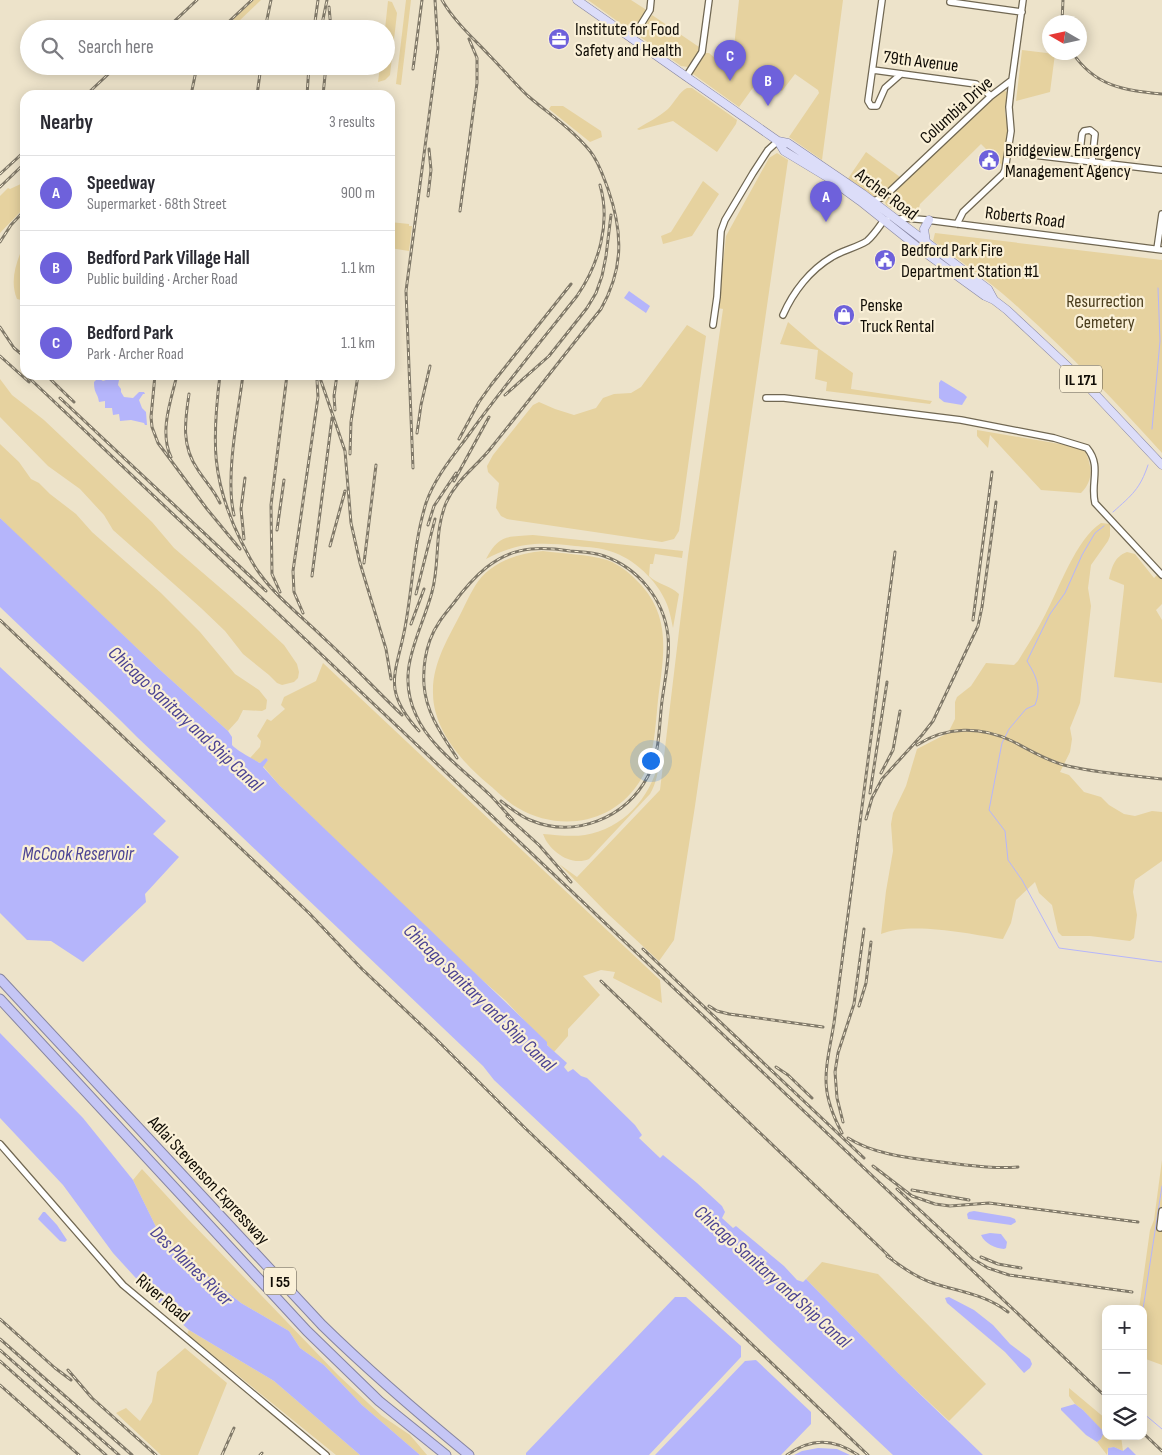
<!DOCTYPE html>
<meta charset="utf-8">
<style>
:root{--surface:#fff;--page:#f2f2f3;--text:#2b2b33;--muted:#7c7c81;--line:#e1e1e2;--accent:#6e61db}
body{margin:0;font-family:"Sofia Sans Condensed",sans-serif;background:var(--page);color:var(--text)}
.controls{position:absolute;right:15px;bottom:15px;display:grid;overflow:hidden;border-radius:10px;box-shadow:0 2px 12px #0003}
.controls button{width:45px;height:45px;display:grid;place-items:center;padding:0;border:0;border-bottom:1px solid var(--line);background:var(--surface);color:var(--text);font:25px sans-serif}
.compass{position:absolute;left:1042px;top:15px;width:45px;height:45px;border-radius:50%;background:var(--surface);box-shadow:0 2px 12px #0003;rotate:279deg}
.you{position:absolute;left:650px;top:760px;width:18px;height:18px;margin:-12px;border:4px solid #fff;border-radius:50%;background:#1a73e8;box-shadow:0 0 0 8px #1a73e833}
.badge{display:grid;place-items:center;width:32px;height:32px;border-radius:50%;background:var(--accent);color:#fff;font-size:16px;font-weight:700}
.pin{position:absolute;translate:-50% -41px;filter:drop-shadow(0 1px 2px #0008)}
.pin::after{content:'';position:absolute;top:26px;width:18px;height:15px;background:inherit;clip-path:polygon(0 0,100% 0,50% 100%)}
.list{margin:0;padding:0;list-style:none}
h2{display:flex;justify-content:space-between;align-items:center;height:65px;margin:0;padding:0 20px;font-size:21px}
h2 small{font-size:16px;font-weight:400;color:var(--muted)}
.list li{display:grid;grid-template-columns:32px 1fr auto;gap:15px;align-items:center;box-sizing:border-box;height:75px;padding:0 20px;border-top:1px solid var(--line)}
.list b{display:block;font-size:19px;white-space:nowrap}
.list p{margin:0;font-size:16px;white-space:nowrap;color:var(--muted)}
.list em{font-size:16px;font-style:normal;color:var(--muted)}
.icon{flex:none;width:28px;height:28px;fill:none;stroke:currentColor;stroke-width:2;stroke-linecap:round;stroke-linejoin:round}
.map{position:relative;flex:none;width:1162px;height:1455px;overflow:hidden}
.search{position:absolute;background:var(--surface);box-shadow:0 2px 12px #0003;left:20px;top:20px;width:375px;height:55px;display:flex;align-items:center;gap:12px;box-sizing:border-box;padding:0 18px;border-radius:28px;color:var(--muted);font-size:19px}
.panel{position:absolute;background:var(--surface);box-shadow:0 2px 12px #0003;left:20px;top:90px;width:375px;height:290px;border-radius:15px}
.map>svg:first-child{display:block}
</style>
<div class="map">
<svg width="1162" height="1455" viewBox="0 0 1162 1455">
<rect width="100%" height="100%" fill="#ede3ca"/>
<path fill="#e6d29f" d="M254,0H261L237,23L233,19Z
M406,0H411L401,85L396,84Z
M588,0H631L645,9L646,14L634,30L631,31Z
M739,0H843L822,160L789,137L819,93L818,90L795,74L782,91L760,78L739,107L693,74V69L705,53H709L726,67L732,66Z
M388,1L392,2L397,13L390,75L385,80L378,82L380,66H386V29H385Z
M652,15L699,47L698,52L688,67L681,66L639,36V33Z
M1022,50L1055,54L1050,92L1016,101Z
M687,88H692L737,120L736,124L717,152L673,121L639,130L637,129C648,122 659,117 668,109C675,102 679,92 687,88Z
M1003,90L1007,92L1005,113L1008,129L1003,166L981,144L920,204L918,211L891,208L886,205L885,202L906,179L976,113Z
M551,106H563L601,131L602,137L590,142L549,109Z
M866,152L900,177L880,196L875,199L847,180Z
M777,153L788,160L695,806L674,940L659,961L608,914L559,864L577,877L660,790L688,556L723,309L718,308L726,236L769,158Z
M703,181L719,194L692,236L663,244L661,236L671,232Z
M25,182V207L0,233V196L8,188L10,189Z
M390,222L409,224V226H412L409,251L390,248Z
M935,233L1162,260V453C1117,403 1070,354 1020,309C993,284 963,263 933,241Z
M25,242V301L17,299C9,280 17,260 25,242Z
M788,322L818,348L853,373L851,389L932,401L930,404L826,391L827,382L815,379L818,350L780,344Z
M687,325L706,336L679,531L674,539L662,542L507,519L501,516L496,508L499,483L488,472L487,466L493,455L533,405L539,402L555,409L574,415L596,408L603,398L614,394L631,393L641,387Z
M0,379L12,395L44,420L152,522L174,548L246,610L284,645L297,664L299,672L298,678L294,682L282,685L277,683L269,675L243,654L225,631L201,608L113,530L104,515L80,489L48,466L0,417Z
M977,430L1072,446L1085,451C1092,466 1094,480 1081,493L1041,490L990,435L988,448L977,436Z
M0,444L19,462L31,479L39,483L50,494L76,514L92,532L161,593L200,632L235,674L259,690L267,700L266,709L262,711L243,710L238,720L228,731L159,669L18,536L0,518Z
M1101,523L1110,524V536L1108,541L1091,565L1088,588L1091,606L1080,703L1070,728L1072,739L1070,752L1060,772L1069,775L1084,792L1101,797L1109,805L1124,814L1135,816L1152,811L1162,812V861L1135,880L1133,892L1137,915L1134,938L1130,941L1090,936H1062L1058,932L1052,905L1039,893L1035,882L1016,900L1011,923L1003,939C970,934 911,921 881,934L886,891L893,851L891,824L893,813L906,786L917,749L948,733L955,719V702L957,697L971,686L986,663L1014,665L1018,661C1027,646 1037,631 1045,615C1059,589 1076,539 1101,523Z
M533,535L683,551L682,558L655,554L653,564H650L649,576C658,585 670,585 679,594L673,628C671,618 669,607 664,598C654,577 629,555 606,550C596,547 585,547 575,546C539,542 519,542 486,559C499,534 507,537 533,535Z
M543,551C564,554 587,554 607,560C621,565 632,575 642,586C672,620 663,658 658,700C655,728 655,760 638,784C611,824 559,832 518,808C507,802 497,791 487,783C461,761 433,729 433,693C432,663 449,637 462,611C466,603 470,594 475,586C489,563 517,553 543,551Z
M1127,552L1135,554L1154,578L1157,575L1162,580V604L1156,610L1162,620V683L1114,677L1124,588V585L1109,579C1112,567 1114,557 1127,552Z
M323,663L660,980L662,1003L613,978L615,972L601,970L583,976L600,995L568,1029V1036L554,1052L506,1001L453,954L280,786L263,766L268,760L266,759L260,763L250,758L260,747L261,741L257,736L267,719L271,721L285,709L281,705L284,697L316,681Z
M660,757C658,771 657,782 650,794L589,859C571,867 549,851 543,834C556,835 571,837 585,835C625,828 652,796 660,757Z
M1162,1160V1365L1143,1358V1309H1139L1150,1230L1154,1220Z
M142,1169L187,1218L338,1375L382,1416L410,1435L427,1455H420L362,1405L324,1365L300,1348L289,1331L241,1303L175,1250L158,1231L133,1180Z
M822,1262L878,1274L986,1384L949,1421L898,1373L806,1279Z
M189,1330L274,1381L360,1455H336L187,1334Z
M185,1348L227,1383L198,1455H161L116,1413L126,1408L140,1421L152,1402L157,1372Z
M1069,1388L1106,1419V1436H1121L1123,1451L1114,1447L1108,1448L1107,1455L1097,1442L1101,1439L1103,1432L1083,1410L1075,1404L1069,1396Z"/>
<path fill="#b5b5fb" d="M629,291L650,306L646,313L624,298Z
M108,375L120,376L121,378L119,380L118,385L121,389V392L124,397L133,398L139,392H144L145,394H143L139,400L142,408L146,412L147,425H145L144,423L131,420L120,421L119,414L113,415L112,408H105V401L99,402C98,393 94,394 94,382L98,378L103,381L106,380Z
M941,380L964,394L967,397L962,405L944,402L939,398V383Z
M0,518L159,669L228,731L232,737V745C236,750 253,759 260,763L266,758L268,760L263,767L280,786L547,1042V1045L567,1063L564,1067L568,1072L573,1069L581,1076L587,1078L635,1125L642,1135L639,1138L660,1158L663,1155L697,1183L722,1206L725,1212L722,1218L733,1228L736,1226L784,1266L797,1280L803,1282L806,1279L898,1373L983,1455H893L494,1080L483,1066L137,737C93,692 45,651 0,607Z
M0,667L166,821L153,834L179,857L145,894L146,902L83,962L51,941L27,940L0,913Z
M0,1033L83,1118L133,1180L158,1231L175,1250L241,1303L289,1331L300,1348L324,1365L362,1405L420,1455H360L274,1381L189,1330L155,1299L113,1253L63,1185L0,1118Z
M974,1211L1010,1217L1015,1219L1016,1222L1011,1225L968,1219L967,1214L969,1212Z
M43,1212H45L57,1225L67,1240L65,1242L60,1241L38,1219Z
M990,1233L1001,1234L1007,1242L1006,1248L1004,1249C995,1248 985,1244 981,1235Z
M675,1297H686L741,1346V1357L649,1455H526V1453Z
M949,1297L974,1310L993,1325L1010,1344L1030,1359L1032,1364L1030,1368L1024,1373L1005,1352L947,1303L945,1298Z
M756,1360L811,1412V1424L781,1455H655L745,1361Z
M1075,1404L1083,1410L1104,1432L1101,1439L1097,1442L1086,1435L1061,1410V1408Z
M1114,1447L1123,1451L1128,1447L1136,1455H1108V1448Z
M818,1448L837,1449L850,1455H794L802,1451Z"/>
<g fill="none" stroke-linecap="round" stroke-linejoin="round">
<path stroke="#b5b5fb" stroke-width="1" d="M1152,429L1160,341L1158,288
M1113,512C1132,495 1140,489 1148,465
M1104,526L1095,533L1082,555L1065,593L1050,614L1027,661C1036,676 1042,687 1035,705L1026,709L1009,729L1002,743L989,810L1005,831L1008,860L1022,880L1059,948L1162,962
M1143,1309L1162,1186
M1143,1413L1162,1429"/>
<g stroke="#706752" stroke-width="8">
<path id="minor" d="M882,0L868,101L871,106H877L885,88L901,74
M950,2L1022,12
M632,39L650,10L651,0
M873,70L976,84L991,96
M686,77L702,52L709,0
M1008,152L1162,170
M1079,160L1082,134L1084,131L1090,130L1095,134L1092,161
M873,201L884,197L991,96L1012,80L1023,0
M896,220L905,218L927,220L1162,250
M957,224L963,212L1003,174L1005,170L1011,131L1009,107L1012,80
M1157,249L1162,214
M783,315C793,292 810,270 832,257C843,250 856,248 867,241C874,235 879,227 884,220H887
M713,325L717,297L721,231L725,220L753,173L768,150L778,141
M766,398H784L961,420L1054,438L1087,448C1102,466 1090,483 1095,503L1162,575
M0,1144L123,1285L326,1455
M1160,1228L1162,1211"/>
</g>
<g stroke="#8685a1" stroke-width="9">
<path id="major" d="M577,0L778,141L788,143L863,194L988,289L994,300
M778,141L784,151L827,177L860,201L920,249L985,296L994,300L1007,310L1080,378L1162,465
M926,242L924,229L929,220"/>
</g>
<g stroke="#8685a1" stroke-width="11">
<path id="highway" d="M0,979L322,1325C369,1371 418,1413 469,1455
M0,999L307,1331L379,1401L446,1455"/>
</g>
<use href="#minor" stroke="#fff" stroke-width="5.5"/>
<use href="#major" stroke="#dcddf9" stroke-width="8"/>
<use href="#highway" stroke="#c5c6f5" stroke-width="9"/>
<g stroke="#807969" stroke-width="3">
<path id="rail" d="M442,0C454,21 472,37 489,55C502,68 514,83 528,96C549,114 572,129 590,151C599,162 603,176 608,189C623,232 624,268 601,309C564,355 528,402 491,448C476,467 456,480 446,503C434,532 440,563 432,592C420,636 395,670 416,715C429,746 466,772 490,795C498,803 505,812 513,820
M329,7L331,29
M1062,22L1063,0
M166,29L197,0
M221,29L252,0
M265,29L271,0
M314,29L318,0
M321,29L327,0
M1072,52C1095,87 1124,90 1162,94
M413,69L422,0
M86,95L117,66
M191,95L197,66
M257,95L261,66
M307,95L309,66
M323,95L326,66
M0,174L25,151
M0,187L25,163
M428,196L431,170L429,149
M460,211L477,83V58L469,39
M0,242L11,225L25,210
M0,327L14,348L25,357
M0,356L29,382
M26,375L1106,1397
M46,375L74,402
M155,375L151,417L152,427L158,443L207,509L240,549
M220,375C212,440 211,480 241,541C247,552 252,564 260,574C278,599 305,619 327,641C353,665 377,691 402,715
M319,375L345,451L351,523L360,563L386,649L391,679
M189,394C185,421 181,446 198,470C205,481 214,490 220,503
M505,395L549,356L587,308L596,293L602,276L606,256L611,215
M60,398L266,591
M335,410L334,396L337,375
M417,433L421,405L430,366
M459,439L479,402L491,385L571,284
M350,454L351,422L358,375
M171,457C159,432 171,400 177,375
M413,468L406,291L438,48L435,0
M454,481L489,417
M234,515C225,478 238,414 243,375
M428,525L434,506L456,473
M277,530L284,480
M244,539L241,509L245,478
M330,546L345,491
M364,563L376,465
M312,576L332,418
M280,592L272,574L271,505L287,375
M416,594L435,519
M303,613L294,592L293,571L318,397L317,380
M0,620L309,913L362,969L436,1039L525,1128L868,1455
M973,620L992,472
M411,624L424,589
M419,731C379,687 398,672 406,622C413,582 414,542 426,503C435,477 454,455 470,433C504,386 541,341 577,296C599,264 611,223 600,185
M917,745C946,726 981,726 1012,741C1028,749 1045,760 1064,765C1094,773 1131,775 1162,779
M457,758C442,735 426,713 424,685C423,670 425,654 430,640C435,626 444,615 453,604C473,577 496,552 531,549C544,548 557,549 570,551C581,552 593,552 604,556C638,568 664,599 668,636C670,657 665,679 662,701C659,725 660,754 648,776C626,818 575,839 530,820C520,816 510,808 501,801
M881,773L893,750L900,711
M870,793L887,682
M507,816L539,845L571,882
M866,819L872,798L882,779L922,735L933,721L978,626L982,607L996,502
M643,949L864,1158
M601,981L892,1259
M709,1006L717,1011L729,1014L823,1027
M859,1006L866,983L871,942
M776,1067L788,1075L812,1098
M843,1122L837,1098L835,1072L838,1053L854,1004L864,929
M842,1133C818,1088 826,1071 834,1023L895,552
M848,1138C875,1155 911,1158 941,1162C968,1165 992,1169 1018,1167
M873,1166L912,1196L935,1204L950,1206L989,1203L1138,1222
M897,1189L973,1259L988,1268L1009,1275L1132,1292
M912,1190L969,1200
M887,1256C900,1266 914,1276 930,1282C958,1292 983,1293 1008,1312
M981,1257L998,1264L1021,1268
M0,1319L55,1368L71,1380
M0,1339L132,1455
M0,1350L119,1455
M0,1361L106,1455
M68,1370L92,1398L156,1455
M0,1385L79,1455
M1143,1433L1162,1451
M222,1455L234,1428
M260,1455L262,1453
M787,1455C811,1438 833,1438 858,1455"/>
</g>
<use href="#rail" stroke="#faf0d7" stroke-width="1" stroke-dasharray="4" stroke-linecap="butt"/>
</g>
<defs>
<g id="office-disc" transform="scale(1.125)"><circle r="9.5" fill="#6e61db" stroke="#faf0d7"/><path d="M-6-3h4V-5.5h4V-3h4V5H-6ZM-1-4.5V-3h2v-1.5ZM-6 0V1H6V0Z" fill="#fff"/></g>
<g id="civic-disc" transform="scale(1.125)"><circle r="9.5" fill="#6e61db" stroke="#faf0d7"/><path d="M-.6-6.5H3V-4.5H.6V-3L4-1V1h2V6H-6V1h2V-1L-.6-3ZM-1.2 2.5V6h2.4V2.5Z" fill="#fff"/></g>
<g id="shop-disc" transform="scale(1.125)"><circle r="9.5" fill="#6e61db" stroke="#faf0d7"/><path d="M-5-2.5h2.3a2.7 3.5 0 0 1 5.4 0H5L5.5 6h-11ZM-1.5-2.5h3a1.5 2.3 0 0 0-3 0Z" fill="#fff"/></g>
</defs>
<g fill-rule="evenodd">
<use href="#office-disc" x="559" y="39"/>
<use href="#civic-disc" x="989" y="160"/>
<use href="#civic-disc" x="885" y="260"/>
<use href="#shop-disc" x="844" y="315"/>
</g>
<g text-anchor="middle" stroke-width="4.5" stroke-linejoin="round" paint-order="stroke">
<g fill="#faf0d7" stroke="#575145" stroke-width="1">
<rect x="1060" y="365.5" width="42" height="27" rx="4"/>
<rect x="264" y="1267.5" width="32" height="27" rx="4"/>
</g>
<g font-size="16" font-weight="bold" fill="#110d06">
<text x="1081" y="385">IL 171</text>
<text x="280" y="1287">I 55</text>
</g>
<g font-size="18" fill="#110d06" stroke="#faf0d7" text-anchor="start">
<text x="575" y="35">Institute for Food<tspan x="575" dy="21">Safety and Health</tspan></text>
<text x="1005" y="156">Bridgeview Emergency<tspan x="1005" dy="21">Management Agency</tspan></text>
<text x="901" y="256">Bedford Park Fire<tspan x="901" dy="21">Department Station #1</tspan></text>
<text x="860" y="311">Penske<tspan x="860" dy="21">Truck Rental</tspan></text>
</g>
<g font-size="18" fill="#110d06" stroke="#faf0d7">
<text transform="translate(921 61) rotate(7)" y="6">79th Avenue</text>
<text transform="translate(956 110) rotate(-42)" y="6">Columbia Drive</text>
<text transform="translate(887 194) rotate(37)" y="6">Archer Road</text>
<text transform="translate(1025 217) rotate(7)" y="6">Roberts Road</text>
<text transform="translate(209 1180) rotate(47)" y="6">Adlai Stevenson Expressway</text>
<text transform="translate(163 1298) rotate(40)" y="6">River Road</text>
</g>
<g font-size="18" fill="#493c1c" stroke="#faf0d7">
<text x="1105" y="307">Resurrection<tspan x="1105" dy="21">Cemetery</tspan></text>
</g>
<g font-size="19" font-style="italic" fill="#4a4293" stroke="#faf0d7">
<text transform="translate(186 718) rotate(43)" y="7">Chicago Sanitary and Ship Canal</text>
<text x="78" y="860">McCook Reservoir</text>
<text transform="translate(480 997) rotate(44)" y="7">Chicago Sanitary and Ship Canal</text>
<text transform="translate(192 1265) rotate(44)" y="7">Des Plaines River</text>
<text transform="translate(773 1276) rotate(42)" y="7">Chicago Sanitary and Ship Canal</text>
</g>
</g>
</svg>
<div class="controls">
<button>+</button>
<button>−</button>
<button><svg class="icon" aria-label="layers" viewBox="0 0 24 24"><path d="M12 4l9 5-9 5-9-5zM3 14l9 5 9-5"/></svg></button>
</div>
<svg class="compass" viewBox="-18 -18 36 36"><path d="M0-13l5 13h-10z" fill="#e53935"/><path d="M0 13l5-13h-10z" fill="#7c7c81"/></svg>
<div class="you"></div>
<div class="pin badge" style="left:826px;top:222px">A</div>
<div class="pin badge" style="left:768px;top:106px">B</div>
<div class="pin badge" style="left:730px;top:81px">C</div>
<div class="search"><svg class="icon" aria-label="search" viewBox="0 0 24 24"><circle cx="10" cy="10" r="6"/><path d="M15 15l6 6"/></svg>Search here</div>
<section class="panel">
<h2>Nearby<small>3 results</small></h2>
<ul class="list">
<li><span class="badge">A</span><div><b>Speedway</b><p>Supermarket · 68th Street</p></div><em>900 m</em></li>
<li><span class="badge">B</span><div><b>Bedford Park Village Hall</b><p>Public building · Archer Road</p></div><em>1.1 km</em></li>
<li><span class="badge">C</span><div><b>Bedford Park</b><p>Park · Archer Road</p></div><em>1.1 km</em></li>
</ul>
</section>
</div>
